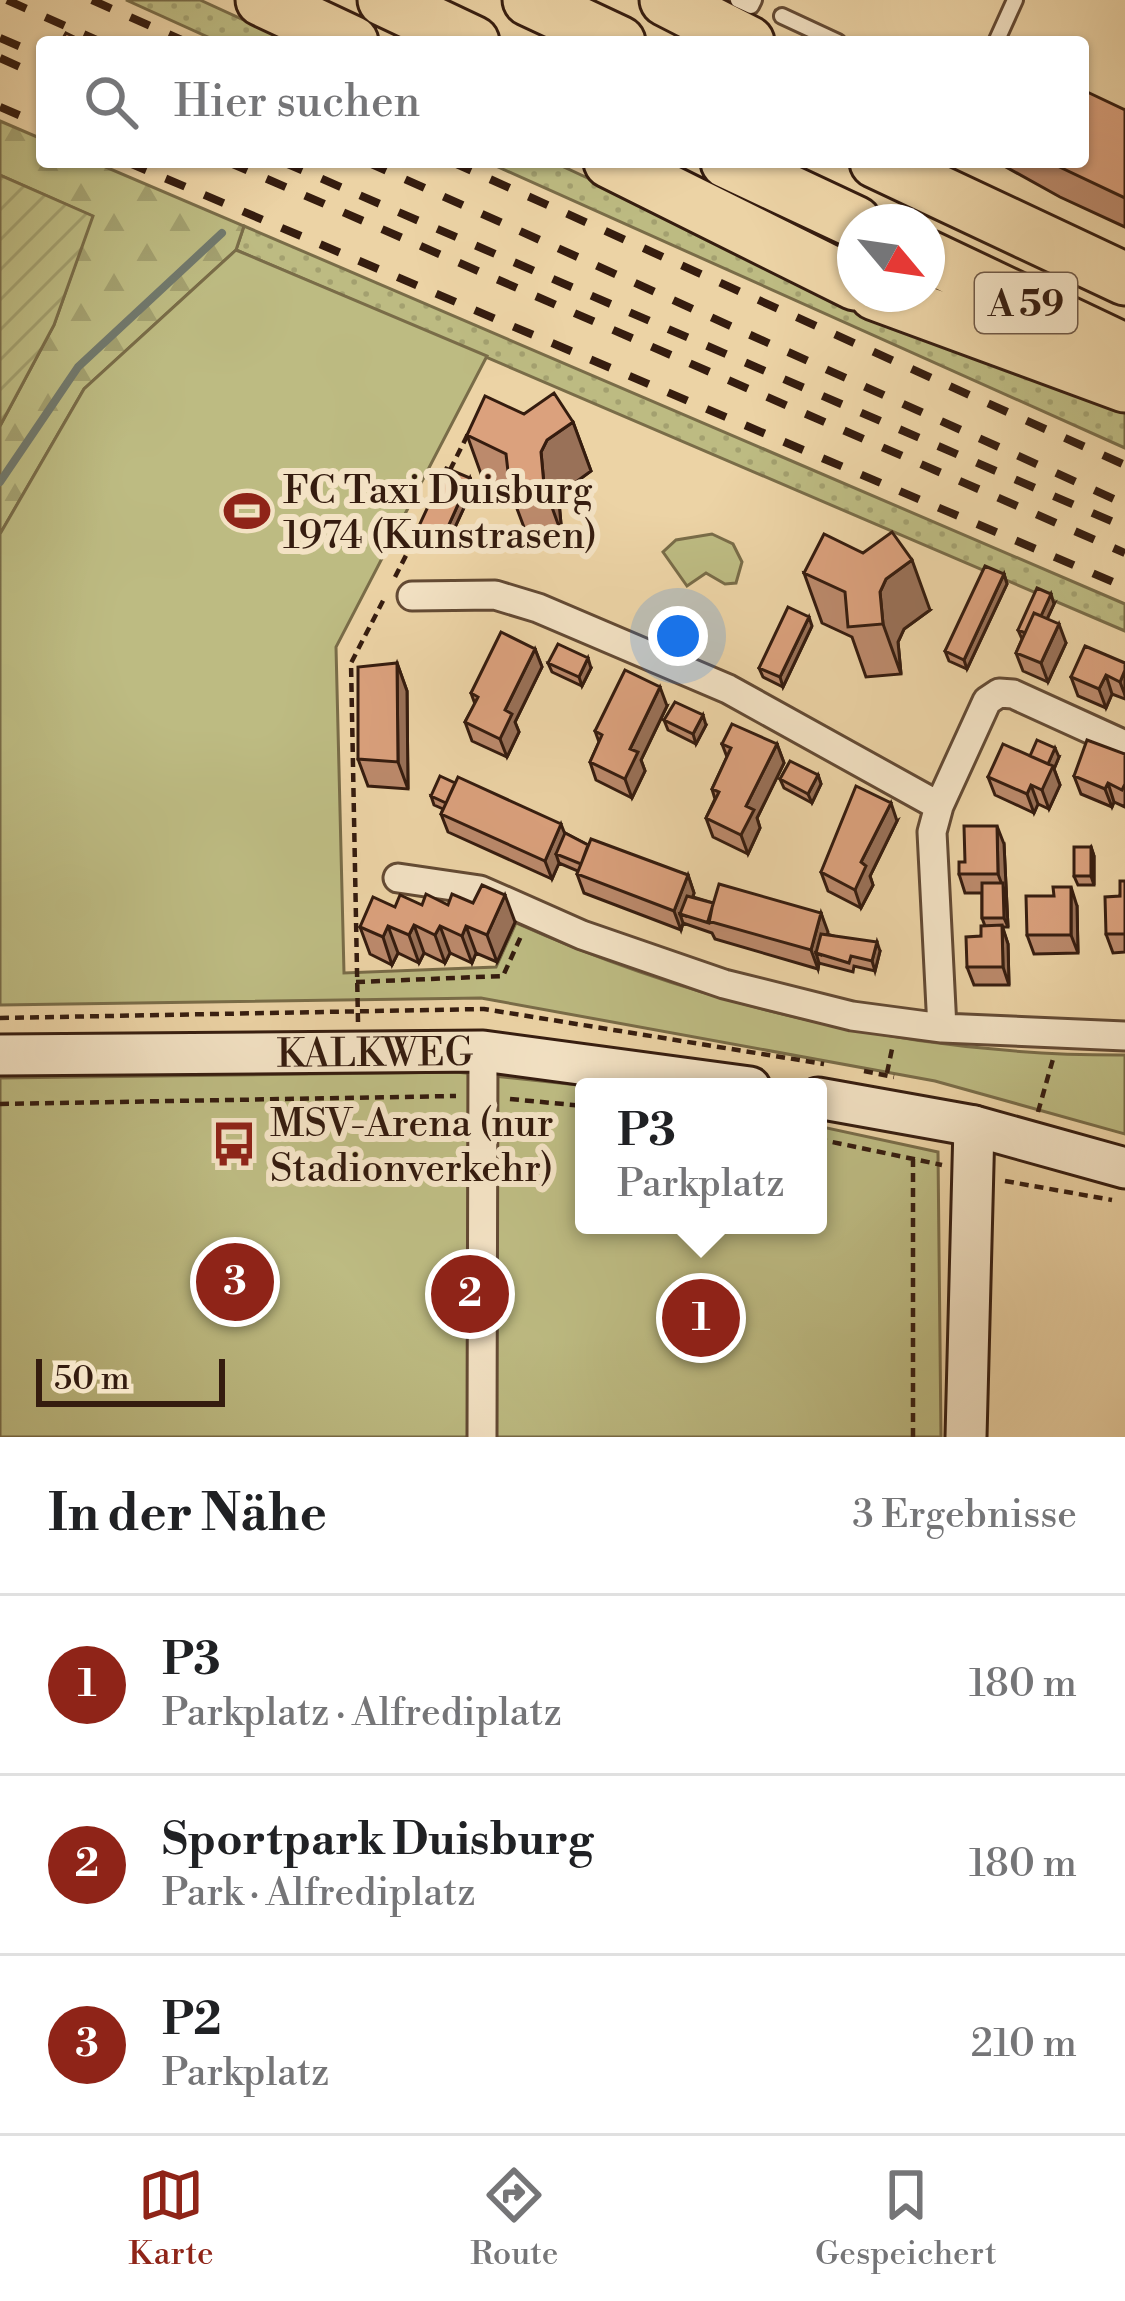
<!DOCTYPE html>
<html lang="de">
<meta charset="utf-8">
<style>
:root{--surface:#fff;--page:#f2f2f2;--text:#202124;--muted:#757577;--line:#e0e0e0;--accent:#8f2418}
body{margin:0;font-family:"Libre Bodoni",serif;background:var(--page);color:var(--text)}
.compass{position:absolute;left:837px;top:204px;width:108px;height:108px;border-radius:50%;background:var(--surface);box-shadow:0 3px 9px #0004;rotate:119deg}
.scale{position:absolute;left:36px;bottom:30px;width:189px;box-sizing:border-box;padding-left:12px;border:6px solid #351c0f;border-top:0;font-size:33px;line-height:42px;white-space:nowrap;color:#351c0f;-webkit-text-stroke:9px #f3e2c4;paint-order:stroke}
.you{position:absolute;left:678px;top:636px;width:42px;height:42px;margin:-30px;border:9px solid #fff;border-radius:50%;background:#1a73e8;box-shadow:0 0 0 18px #1a73e833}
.badge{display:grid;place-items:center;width:78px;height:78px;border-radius:50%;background:var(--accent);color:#fff;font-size:39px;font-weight:700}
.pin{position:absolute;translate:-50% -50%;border:6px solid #fff;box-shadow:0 3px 12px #0006}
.popup{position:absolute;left:575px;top:1078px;width:252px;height:156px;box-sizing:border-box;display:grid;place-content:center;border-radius:12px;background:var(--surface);filter:drop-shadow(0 3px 9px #0005);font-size:39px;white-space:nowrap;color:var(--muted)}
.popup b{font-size:45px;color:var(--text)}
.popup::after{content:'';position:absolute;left:50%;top:100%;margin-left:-24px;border:24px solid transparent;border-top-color:var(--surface)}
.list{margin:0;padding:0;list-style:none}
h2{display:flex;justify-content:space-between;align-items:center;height:156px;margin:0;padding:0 48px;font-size:51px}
h2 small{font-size:39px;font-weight:400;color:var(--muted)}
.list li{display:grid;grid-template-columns:78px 1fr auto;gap:36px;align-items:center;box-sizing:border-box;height:180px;padding:0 48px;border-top:3px solid var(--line)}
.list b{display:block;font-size:45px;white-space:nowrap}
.list p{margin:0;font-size:39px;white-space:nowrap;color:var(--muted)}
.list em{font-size:39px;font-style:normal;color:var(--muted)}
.icon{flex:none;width:66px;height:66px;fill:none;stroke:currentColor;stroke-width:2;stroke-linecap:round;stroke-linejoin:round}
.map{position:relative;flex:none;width:1125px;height:1437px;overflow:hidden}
.search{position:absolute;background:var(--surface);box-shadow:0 3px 9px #0004;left:36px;right:36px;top:36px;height:132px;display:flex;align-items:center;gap:30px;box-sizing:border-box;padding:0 42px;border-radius:12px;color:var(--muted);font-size:45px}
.sheet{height:696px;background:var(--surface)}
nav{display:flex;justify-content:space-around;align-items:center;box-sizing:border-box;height:168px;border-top:3px solid var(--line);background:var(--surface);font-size:33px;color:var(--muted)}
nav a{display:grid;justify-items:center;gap:6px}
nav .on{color:var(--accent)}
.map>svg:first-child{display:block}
</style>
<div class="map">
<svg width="1125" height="1437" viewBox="0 0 1125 1437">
<defs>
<pattern id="grass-dots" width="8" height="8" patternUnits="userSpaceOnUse" patternTransform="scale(3)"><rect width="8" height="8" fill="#bdbb82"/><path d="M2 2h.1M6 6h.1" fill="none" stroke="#a3a06f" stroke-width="1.8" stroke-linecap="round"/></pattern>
<pattern id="forest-firs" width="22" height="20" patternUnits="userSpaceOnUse" patternTransform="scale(3)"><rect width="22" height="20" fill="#bdbb82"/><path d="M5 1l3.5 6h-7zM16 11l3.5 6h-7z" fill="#a3a06f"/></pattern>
<pattern id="garden-furrows" width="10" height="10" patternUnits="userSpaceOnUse" patternTransform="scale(3)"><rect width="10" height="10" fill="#bdbb82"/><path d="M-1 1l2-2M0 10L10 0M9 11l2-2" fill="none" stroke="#a3a06f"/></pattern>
</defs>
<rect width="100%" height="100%" fill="#ecd3a5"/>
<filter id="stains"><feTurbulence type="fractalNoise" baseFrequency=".00167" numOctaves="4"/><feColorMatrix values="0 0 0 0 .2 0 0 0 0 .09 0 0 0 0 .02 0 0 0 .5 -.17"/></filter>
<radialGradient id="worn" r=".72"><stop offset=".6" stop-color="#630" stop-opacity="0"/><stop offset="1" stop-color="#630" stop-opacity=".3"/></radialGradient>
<path fill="url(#grass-dots)" stroke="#796c48" stroke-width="3" d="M126,0H200L292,42H219Z
M487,162H553L685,223L1125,395V448Z
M244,226L1125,604V631L236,250Z"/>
<path fill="url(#forest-firs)" stroke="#796c48" stroke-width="3" d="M0,121L42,139V162H94L244,226L236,250L84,389L0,534V426L54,325L92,216L0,175Z"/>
<path fill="#bdbb82" stroke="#796c48" stroke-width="3" d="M236,250L487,356L336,647L344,973L496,967L516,923C707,1008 916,1056 1125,1055V1134L935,1081L481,998L0,1005V534L84,389Z
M712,534L733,544L742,562L736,583L725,584L706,573L687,586L663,552L676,540Z
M456,1072L597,1087H584V1225H818V1126L938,1152L941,1437H0V1078Z"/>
<path fill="url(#garden-furrows)" stroke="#796c48" stroke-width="3" d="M0,175L93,216L54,325L0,426Z"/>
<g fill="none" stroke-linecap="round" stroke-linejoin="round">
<path stroke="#71796d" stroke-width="8" d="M0,482L78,367L222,233"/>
<g stroke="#634a34" stroke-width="20">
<path id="lane" d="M738,0L751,6L754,0
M782,16L838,42
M996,42L1015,0"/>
</g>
<g stroke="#634a34" stroke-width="33">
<path id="street" d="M412,596L495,595L538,608L728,689L939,806L987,701L999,693L1013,694L1125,745
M939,806L932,832L942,1028
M398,878L480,890L582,935L724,984L852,1016L942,1028L1125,1036
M482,1437L483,1051"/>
</g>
<g stroke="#351c0f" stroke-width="45">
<g id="secondary">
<path id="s1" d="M0,1055L483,1051L750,1087"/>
<path d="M818,1098L974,1126L1125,1168"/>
<path d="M966,1437L974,1126"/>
</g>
</g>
<g stroke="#351c0f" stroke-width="57">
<path id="highway" d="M262,0L352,42
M384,0L473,42
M529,0L619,42
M666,0L748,42
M610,162L855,284
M727,162L855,222
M876,162L1125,279
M927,256L1125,350
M875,294L1125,386"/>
</g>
<path stroke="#351c0f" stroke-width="4.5" stroke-dasharray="9 6" stroke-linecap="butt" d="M450,470L469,432
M395,577L420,528
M356,982L503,976L522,934
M0,1018L484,1009L824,1064
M358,1022L351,663L385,597
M864,1071L894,1077
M887,1073L892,1049
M510,1099L584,1106
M0,1104L456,1096
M1038,1112L1053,1059
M818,1139L942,1165
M1005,1181L1112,1200
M913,1437V1159"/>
<use href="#lane" stroke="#f3e2c4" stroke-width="14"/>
<use href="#street" stroke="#f3e2c4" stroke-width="27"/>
<use href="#secondary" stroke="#f3e2c4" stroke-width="39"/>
<use href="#highway" stroke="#ecd3a5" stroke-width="51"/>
<path stroke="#351c0f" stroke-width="8" stroke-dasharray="21 21" stroke-linecap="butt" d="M7,0L101,42
M92,0L186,42
M0,38L42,56
M0,58L42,77
M0,107L42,125
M127,162L1125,587
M228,162L1125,553
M283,162L1125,527
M367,162L1125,504
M452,162L1125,465"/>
</g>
<path fill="#bc8a6c" stroke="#351c0f" stroke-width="3" d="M1125,110V227L1060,197L997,162H1083Z
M524,414L573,422L591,471L565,490L559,502L562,535L528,538L513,498L485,485L467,435Z
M470,478L473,488L445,549L421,538L418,528Z
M804,573L930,610L904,629L898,642L901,674L866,677L852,637L822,623Z
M1004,574L1007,584L967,669L949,661L945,651Z
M1054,604L1047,619L1066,643L1048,682L1023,671L1016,653L1022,639L1018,630Z
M812,626L783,687L763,677L759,668Z
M535,649L542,667L515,722L519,732L507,757L472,741L465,722L475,704L471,693Z
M397,663L407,691L408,789L368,786L358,759Z
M548,663L591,668L582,686L552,672Z
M1125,663V699L1112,694L1106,708L1078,696L1071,677Z
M667,706L641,760L645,771L632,798L596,780L590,762L599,742L595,731Z
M664,720L706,725L696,744L668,730Z
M722,744H777L784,763L757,818L760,828L748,854L713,837L706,818L715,799L712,789L727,757Z
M1125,754V807L1114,802L1112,807L1081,794L1074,776Z
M1059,757L1054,769L1060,785L1049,809L1038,804L1034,813L995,795L988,777Z
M818,775L821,784L812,803L784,788L780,779Z
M431,796L565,833L588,845L688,875L694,893L693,897L713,903L821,913L827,934L880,951L875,971L854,966L853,972L819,963L818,969L715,939L712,933L683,923L681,930L584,893L577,874L578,871L559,863L552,879L448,832L441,814L443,809L434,805Z
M897,821L870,876L873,885L861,908L828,891L821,872Z
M1004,844L1008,927H1002L1008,944L1009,985H974L967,967L985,926L982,918V893H965L959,874L965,862Z
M1091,847L1094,856V885H1078L1074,876Z
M1125,881V952L1113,953L1106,934Z
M1054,896L1077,906L1078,953L1034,954L1027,935Z
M422,905H448L515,922L497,962L476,953L472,963L450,953L445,963L424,953L419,963L398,953L392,965L370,954L360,927L395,907Z"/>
<path fill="#997158" stroke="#351c0f" stroke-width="3" d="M573,422L591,471L565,490L559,502L562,535L544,485L541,452L547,440Z
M470,478L473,488L445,549L442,540Z
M912,560L930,610L904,629L898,642L901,674L883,624L880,592L886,579Z
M1004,574L1007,584L967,669L964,660Z
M1051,594L1054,604L1035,645L1031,636Z
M809,617L812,626L783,687L780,677Z
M1059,624L1066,643L1048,682L1041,663Z
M535,649L542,667L515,722L519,732L507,757L500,739L505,710Z
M588,658L591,668L582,686L579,677Z
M397,663L407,691L408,789L398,762Z
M1125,670V695L1120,682Z
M1106,675L1112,694L1106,708L1099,689Z
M660,687L667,706L641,760L645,771L632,798L625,779L630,749Z
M703,715L706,725L696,744L693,734Z
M777,744L784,763L757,818L760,828L748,854L741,835L746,806Z
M1055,748L1059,757L1054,769L1060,785L1049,809L1042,790L1045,770Z
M818,775L821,784L812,803L808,794Z
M1108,783L1114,802L1112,807L1105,789Z
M1031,785L1038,804L1034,813L1027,794Z
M891,803L897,821L870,876L873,885L861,908L855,890L861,862Z
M561,824L568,842L556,854L559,863L552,879L545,861Z
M997,826L1004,844L1008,927L1004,918V890L998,874Z
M1091,847L1094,856V885L1091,876Z
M688,875L694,893L686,916L680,914L683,923L681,930L674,911Z
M1071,887L1077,906L1078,953L1071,935Z
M505,895L515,922L497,962L487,935Z
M821,913L828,932L821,955L816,953L819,963L818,969L811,950Z
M414,925L424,953L419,963L409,935Z
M1002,925L1008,944L1009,985L1003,967Z
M388,926L398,953L392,965L383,937Z
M440,926L450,953L445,963L435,935Z
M466,926L476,953L472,963L462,936Z
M877,942L880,951L875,971L872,961Z"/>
<path fill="#dba17d" stroke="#351c0f" stroke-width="3" d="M66,33L82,41V42L62,40Z
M1083,90L1125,110V198L1049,162H1083Z
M554,393L573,422L547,440L541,452L544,485L510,489L506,454L467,435L485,396L524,414Z
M446,468L470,478L442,540L418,528Z
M892,532L912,560L886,579L880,592L883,624L848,627L845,592L804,573L824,534L863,553Z
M985,566L1004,574L964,660L945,651Z
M1037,588L1051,594L1041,616L1034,613L1025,633L1018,630Z
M788,607L809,617L780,677L759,668Z
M1034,613L1059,624L1041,663L1016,653Z
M501,632L535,649L505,710L512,714L500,739L465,722L478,697L471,693Z
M558,644L588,658L579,677L548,663Z
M1085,646L1125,663V670L1120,682L1106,675L1099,689L1071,677Z
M397,663L398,762L358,759V667Z
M625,670L660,687L630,749L638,752L625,779L590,762L602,735L595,731Z
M675,702L703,715L693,734L664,720Z
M732,724L777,744L746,806L754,810L741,835L706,818L719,792L712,789L731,748L722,744Z
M1037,740L1055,748L1048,764L1030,756Z
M1087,740L1125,754V784L1122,790L1108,783L1105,789L1074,776Z
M1003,744L1053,766L1042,790L1031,785L1027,794L988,777Z
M790,761L818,775L808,794L780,779Z
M440,776L455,783L446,803L431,796Z
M458,777L561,824L545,861L441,814Z
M856,786L891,803L861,862L866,866L855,890L821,872Z
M964,826H997L998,874H959V862H965Z
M565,833L588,845L581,864L556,854Z
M591,839L688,875L674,911L577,874Z
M1074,847H1091V876H1074Z
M1120,881H1125V934H1106L1105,897L1120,896Z
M982,883H1003L1004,918H982Z
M719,884L821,913L811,950L708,921Z
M482,885L505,895L487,935L466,926L462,936L440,926L435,935L414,925L409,935L388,926L383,937L360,927L373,897L395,907L400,895L422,905L426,894L448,905L452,894L473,903Z
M1053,887H1071V935H1027L1026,896H1054Z
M687,896L713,903L709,923L680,914Z
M1002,925L1003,967H967L966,937L981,936V926Z
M821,934L877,942L872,961L851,956L849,963L816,953Z"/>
<defs>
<g id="stadium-bare" transform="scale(3.6)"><path d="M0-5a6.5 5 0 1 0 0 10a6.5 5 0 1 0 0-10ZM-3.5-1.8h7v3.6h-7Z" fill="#8f2418" stroke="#f3e2c4" stroke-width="2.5" paint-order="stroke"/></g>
<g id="bus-bare" transform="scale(3.6)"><path d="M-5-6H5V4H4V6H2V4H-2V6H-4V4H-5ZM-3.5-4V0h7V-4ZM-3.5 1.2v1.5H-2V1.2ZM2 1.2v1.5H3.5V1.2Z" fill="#8f2418" stroke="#f3e2c4" stroke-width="2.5" paint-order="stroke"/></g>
</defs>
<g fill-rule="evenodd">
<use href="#stadium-bare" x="247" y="511"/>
<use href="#bus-bare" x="234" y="1144"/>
</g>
<g text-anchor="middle" stroke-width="12" stroke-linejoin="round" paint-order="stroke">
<rect fill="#f3e2c4" stroke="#6e5745" stroke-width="3" x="975" y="273" width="102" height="60" rx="9"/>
<g font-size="36" font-weight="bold" fill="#351c0f">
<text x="1026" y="316">A 59</text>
</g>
<g font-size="39" fill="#351c0f" stroke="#f3e2c4" text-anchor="start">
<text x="283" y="503">FC Taxi Duisburg<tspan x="283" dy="45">1974 (Kunstrasen)</tspan></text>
<text x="270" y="1136">MSV-Arena (nur<tspan x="270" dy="45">Stadionverkehr)</tspan></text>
</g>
<g font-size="39" fill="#351c0f" stroke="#f3e2c4">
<text dy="14" stroke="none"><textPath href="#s1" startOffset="375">KALKWEG</textPath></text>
</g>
</g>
<rect width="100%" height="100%" filter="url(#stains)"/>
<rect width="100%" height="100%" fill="url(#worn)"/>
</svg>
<svg class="compass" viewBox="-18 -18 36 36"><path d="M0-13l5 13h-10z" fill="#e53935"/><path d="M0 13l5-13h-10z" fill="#757577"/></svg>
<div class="scale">50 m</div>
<div class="you"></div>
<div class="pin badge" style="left:701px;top:1318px">1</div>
<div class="popup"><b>P3</b>Parkplatz</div>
<div class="pin badge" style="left:470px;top:1294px">2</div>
<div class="pin badge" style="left:235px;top:1282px">3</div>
<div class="search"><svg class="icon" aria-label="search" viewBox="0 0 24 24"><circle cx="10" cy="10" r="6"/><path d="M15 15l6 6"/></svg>Hier suchen</div>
</div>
<section class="sheet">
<h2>In der Nähe<small>3 Ergebnisse</small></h2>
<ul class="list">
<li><span class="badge">1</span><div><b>P3</b><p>Parkplatz · Alfrediplatz</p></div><em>180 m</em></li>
<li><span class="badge">2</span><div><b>Sportpark Duisburg</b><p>Park · Alfrediplatz</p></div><em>180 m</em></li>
<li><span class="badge">3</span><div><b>P2</b><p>Parkplatz</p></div><em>210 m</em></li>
</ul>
</section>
<nav>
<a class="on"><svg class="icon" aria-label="map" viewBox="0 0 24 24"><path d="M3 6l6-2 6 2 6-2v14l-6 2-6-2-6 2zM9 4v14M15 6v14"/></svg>Karte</a>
<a><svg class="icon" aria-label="directions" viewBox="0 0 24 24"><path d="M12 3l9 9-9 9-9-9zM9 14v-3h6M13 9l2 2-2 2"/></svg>Route</a>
<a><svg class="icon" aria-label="saved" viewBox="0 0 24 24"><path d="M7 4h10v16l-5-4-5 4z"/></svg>Gespeichert</a>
</nav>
